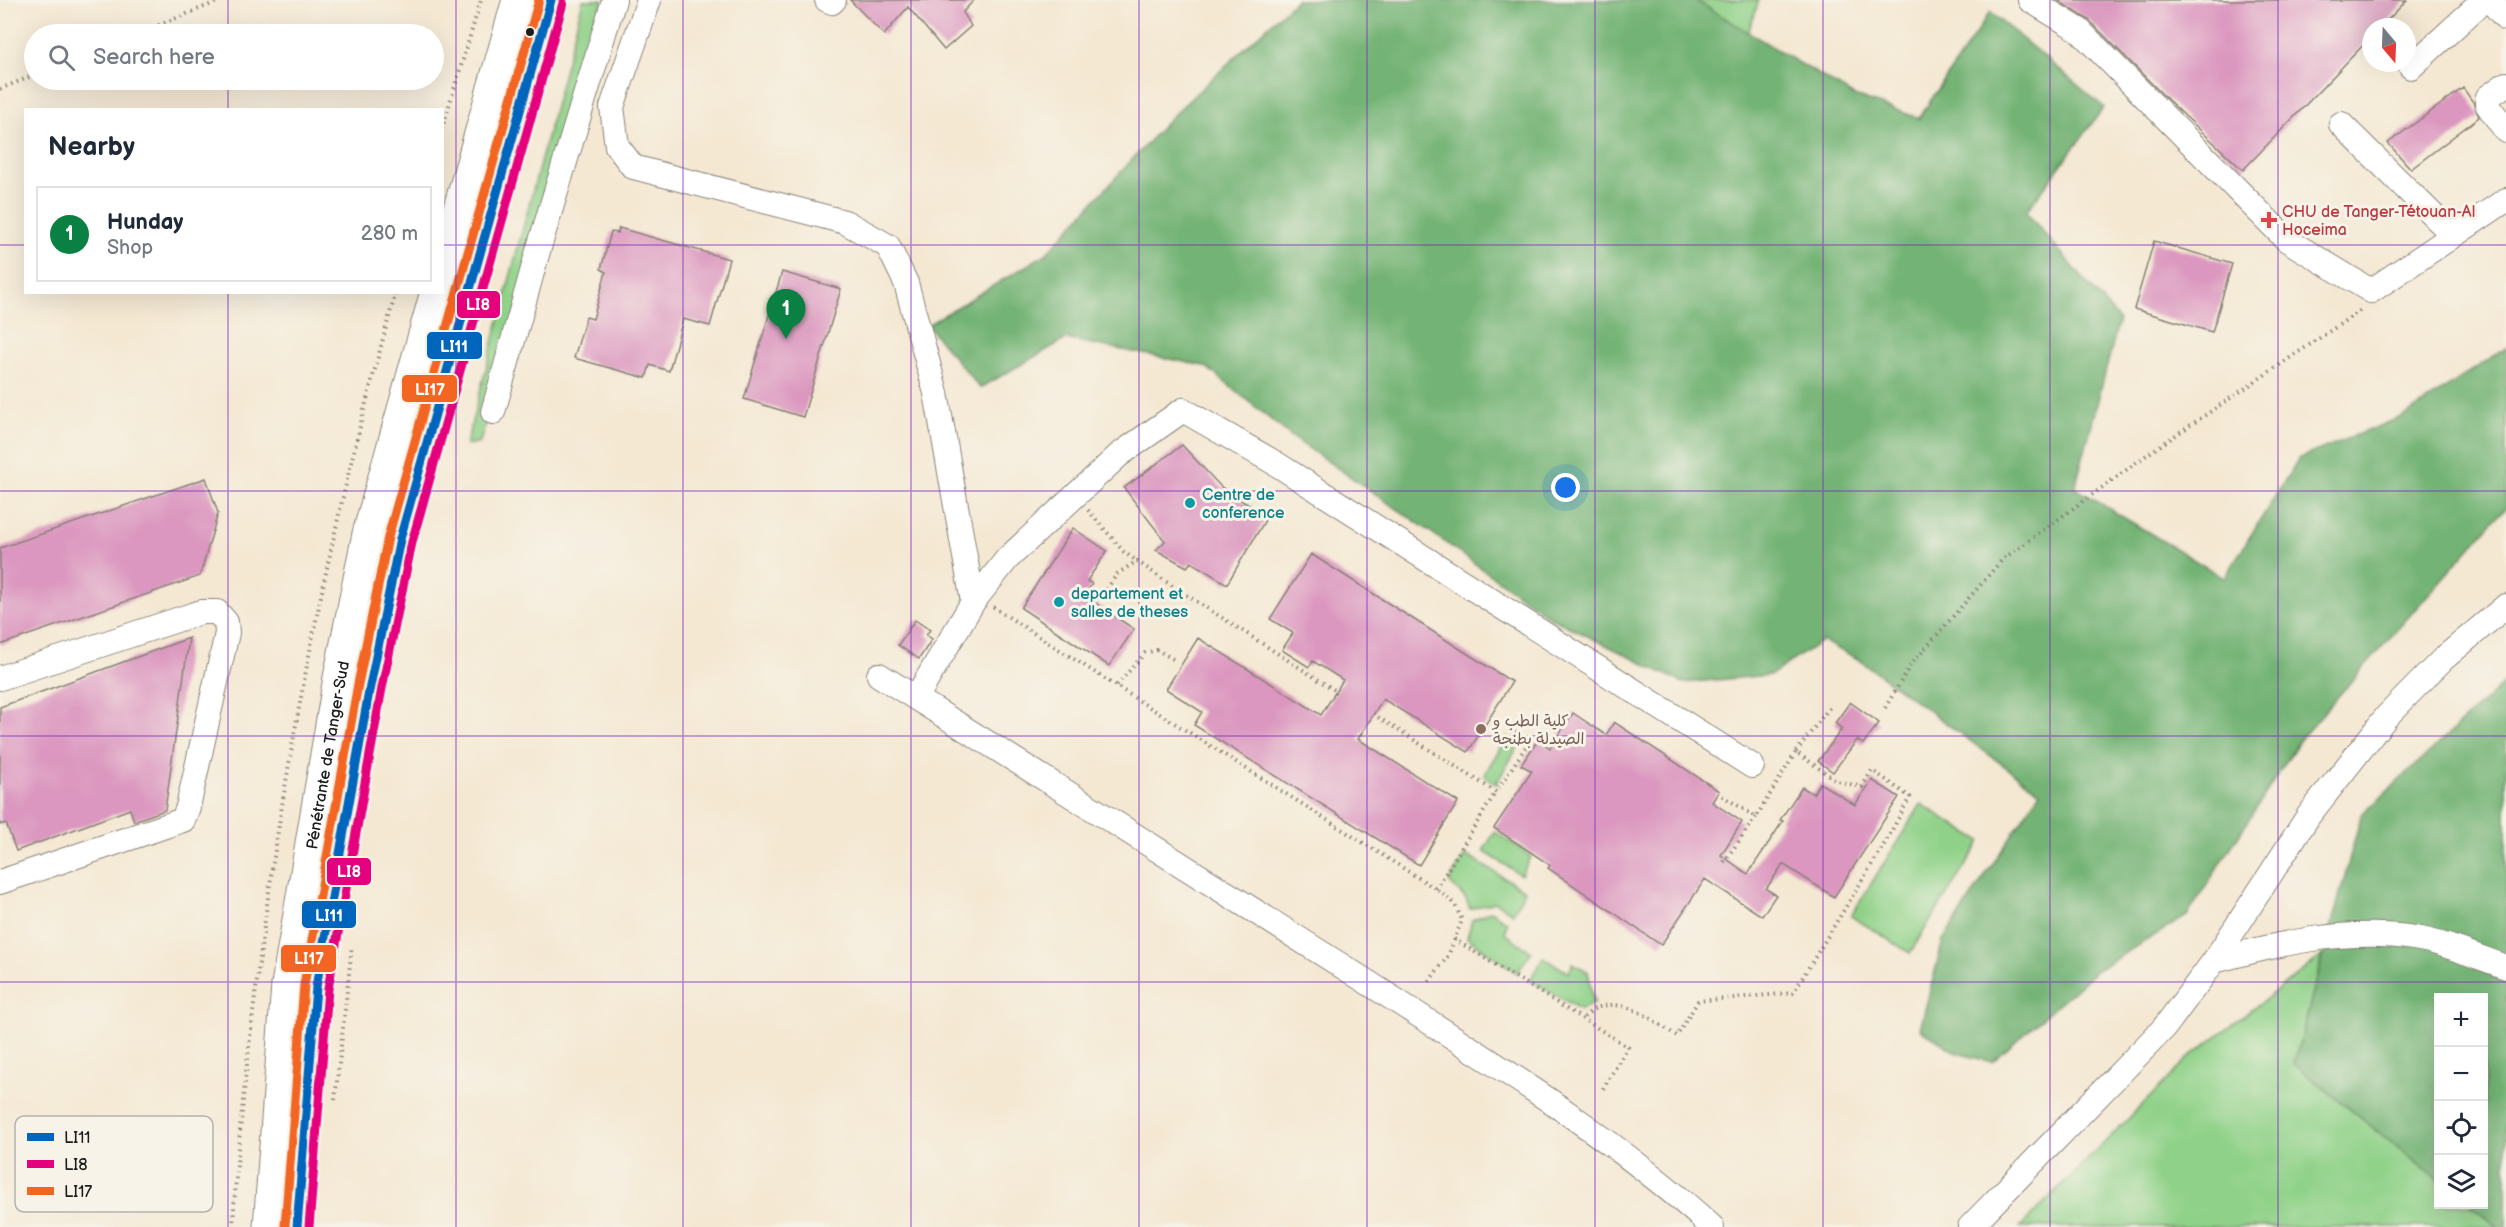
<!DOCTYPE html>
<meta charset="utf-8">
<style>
:root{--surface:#fff;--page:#f2f2f3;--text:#1f2937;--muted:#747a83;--line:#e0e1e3;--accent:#0b8043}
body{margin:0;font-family:"Balsamiq Sans","Playpen Sans Arabic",sans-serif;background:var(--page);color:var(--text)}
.controls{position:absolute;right:18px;bottom:18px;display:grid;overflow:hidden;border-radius:0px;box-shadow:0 6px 24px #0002}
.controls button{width:54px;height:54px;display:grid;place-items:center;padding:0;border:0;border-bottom:2px solid var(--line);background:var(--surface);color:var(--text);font:30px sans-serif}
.compass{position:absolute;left:2362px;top:18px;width:54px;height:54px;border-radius:50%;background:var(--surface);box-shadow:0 6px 24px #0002;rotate:161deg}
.you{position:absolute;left:1566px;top:488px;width:21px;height:21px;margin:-15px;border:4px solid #fff;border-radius:50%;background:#1a73e8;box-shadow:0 0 0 9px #1a73e833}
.badge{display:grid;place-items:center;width:39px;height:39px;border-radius:50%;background:var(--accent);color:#fff;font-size:20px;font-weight:700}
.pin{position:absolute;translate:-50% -50px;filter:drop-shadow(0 2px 3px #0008)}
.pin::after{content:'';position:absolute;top:32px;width:21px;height:18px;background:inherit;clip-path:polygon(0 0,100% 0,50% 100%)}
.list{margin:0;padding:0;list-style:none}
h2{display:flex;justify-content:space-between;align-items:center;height:78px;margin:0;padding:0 24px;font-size:26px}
h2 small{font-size:20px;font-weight:400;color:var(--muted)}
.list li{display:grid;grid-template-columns:39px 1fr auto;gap:18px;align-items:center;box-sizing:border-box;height:96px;margin:0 12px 12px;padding:0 12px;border:2px solid var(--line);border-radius:0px}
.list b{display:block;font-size:22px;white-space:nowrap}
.list p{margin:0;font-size:20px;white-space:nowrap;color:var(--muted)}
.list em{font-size:20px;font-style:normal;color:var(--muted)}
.icon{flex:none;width:33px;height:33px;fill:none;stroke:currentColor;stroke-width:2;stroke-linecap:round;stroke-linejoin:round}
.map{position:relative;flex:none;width:2506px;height:1227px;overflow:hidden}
.search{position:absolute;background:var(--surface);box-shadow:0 6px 24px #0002;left:24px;top:24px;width:420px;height:66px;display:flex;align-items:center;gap:15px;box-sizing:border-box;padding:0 21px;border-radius:33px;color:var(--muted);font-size:22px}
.panel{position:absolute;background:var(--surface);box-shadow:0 6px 24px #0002;left:24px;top:108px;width:420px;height:186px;border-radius:0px}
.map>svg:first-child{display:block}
</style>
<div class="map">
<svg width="2506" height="1227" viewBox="0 0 2506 1227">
<rect width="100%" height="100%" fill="#f7f3e8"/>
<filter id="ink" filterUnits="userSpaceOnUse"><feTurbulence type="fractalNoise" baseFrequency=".0167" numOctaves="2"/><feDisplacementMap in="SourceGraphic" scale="12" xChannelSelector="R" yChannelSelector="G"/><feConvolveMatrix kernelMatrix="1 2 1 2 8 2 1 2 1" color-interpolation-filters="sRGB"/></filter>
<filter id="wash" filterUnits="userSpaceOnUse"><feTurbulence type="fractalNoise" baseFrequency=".008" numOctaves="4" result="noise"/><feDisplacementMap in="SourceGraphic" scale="24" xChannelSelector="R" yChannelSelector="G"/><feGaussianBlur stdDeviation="1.35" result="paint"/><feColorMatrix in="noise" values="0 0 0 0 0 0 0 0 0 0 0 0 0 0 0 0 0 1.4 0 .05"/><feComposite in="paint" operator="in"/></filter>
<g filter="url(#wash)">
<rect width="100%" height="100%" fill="#f4e8d3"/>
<path fill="#8fd188" stroke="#567652" stroke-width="1.5" d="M583,0H603L480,442L466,445Z
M1695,0H1759L1748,33Z
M1507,737L1519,745L1496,784L1484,775Z
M1921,804L1981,841L1910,953L1851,916Z
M1495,832L1531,856L1521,875L1483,851Z
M1465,855L1525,890L1513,913L1495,902L1470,909L1466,899L1449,882Z
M1491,911L1507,922L1505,933L1531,952L1517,973L1467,938L1472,920Z
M2323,955L2294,1064L2438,1180V1204L2469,1205L2498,1227H2020L2191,1056Z
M1543,957L1569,973L1573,963L1588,972L1594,1003L1581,1010L1530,980Z"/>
<path fill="#73b374" stroke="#486848" stroke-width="1.5" d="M1296,0H1695L1854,96L1919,118L1990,12L2104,107L2026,212L2119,320L2075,488L2224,578L2299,458L2404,416L2506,348V507L2301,738L2187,916L2097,970L1992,1062L1957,1053L1920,1029L1943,940L2040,792L1858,659L1822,641L1771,675L1683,683L1551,618L1425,528L1292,437L1205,366L1066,339L980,388L927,325L1046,254L1171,117Z
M2506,681V1227H2498L2469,1205L2484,1204V998H2438V1180L2294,1064L2361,816Z"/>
<g id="blocks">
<path fill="#db97bf" d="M850,0H974L963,12L971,26L944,50L908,7L884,35Z
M2057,0H2407L2381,27H2371V37L2243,170L2168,100L2089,20Z
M2463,88L2473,102L2479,117L2411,169L2388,143Z
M619,228L729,259L710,326L683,319L669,371L650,365L646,378L574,358L586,317L593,319L606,272L601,269L611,232L618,233Z
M2154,241L2232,264L2212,332L2134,309Z
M782,272L841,289L803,417L744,399Z
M1182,445L1221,487L1267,517L1227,584L1191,562L1187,567L1156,550L1165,541L1124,488Z
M206,478L218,513L200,576L0,645V548Z
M1073,528L1107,551L1087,581L1092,584L1084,596L1134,629L1109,666L1021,608Z
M1311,554L1512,682L1468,752L1383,699L1358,739L1458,802L1419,865L1194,725L1202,712L1166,689L1198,638L1321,715L1343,680L1313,661L1309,667L1282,650L1293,633L1270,619Z
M915,620L930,630L926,635L932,639L919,659L898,645Z
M189,638L165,810L134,821L130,809L16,851L6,823L0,825V707Z
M1850,702L1879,723L1863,744L1857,740L1833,772L1818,761L1842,729L1835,723Z
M1573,713L1606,735L1614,722L1719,791L1712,802L1742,822L1721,855L1748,874L1783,821L1780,820L1802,787L1813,794L1820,783L1855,805L1872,780L1899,797L1834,897L1783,864L1766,889L1776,895L1762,916L1705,879L1661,945L1548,868L1550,865L1494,828L1532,771L1521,765L1538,740L1550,748Z"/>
</g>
</g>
<g filter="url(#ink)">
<use href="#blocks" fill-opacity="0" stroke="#888278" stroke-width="1.5"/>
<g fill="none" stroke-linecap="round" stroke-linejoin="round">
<g stroke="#888278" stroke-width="26">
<path id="minor" d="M649,0L612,107L617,146L633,167L845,222L888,246L906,283L936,393L973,602
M827,0L832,2L834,0
M2030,0L2079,30L2287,240L2371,291L2506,200
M2490,0L2506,19
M2411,67L2484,0
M2506,84L2488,97L2487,104L2506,131
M2341,124L2453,235
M493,412L538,251L614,0
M879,675C1041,776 1203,878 1364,980C1483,1057 1607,1131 1712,1227
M0,678L201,612H217L226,622L227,633L188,807L183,820L0,882
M916,698L973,602L1007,559L1119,455L1183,410L1275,463L1752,766
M2214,961C2280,943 2345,928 2414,938C2443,942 2477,957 2506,967
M1970,1227L2164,1028L2214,961L2309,815L2387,716L2443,659L2506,606"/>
</g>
<g stroke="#888278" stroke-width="35">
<g id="highway">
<path d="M442,272L519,0"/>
<path id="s1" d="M270,1227L288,985L340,678L369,534L437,292"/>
<path d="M297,1227L316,987L370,686L400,539L551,0"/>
</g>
</g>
<path stroke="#888278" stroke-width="4" stroke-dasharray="1.5 4.5" stroke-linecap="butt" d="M136,34L222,0
M0,89L34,75
M442,129L481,0
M1088,510L1124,552L1137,561
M1100,599L1117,574L1137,561L1171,585L1336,691
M993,607L1116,686
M1173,659L1157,650L1145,653L1116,686L1436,889L1454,903L1462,920L1448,956L1427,984
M1885,708L1910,666L2002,560L2155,449L2361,310
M1373,714L1496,792L1529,742L1532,745
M1510,729L1529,742
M1796,752L1832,704
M1724,862L1756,817
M1436,889L1496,792
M1454,939L1628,1047L1601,1092
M1584,1017C1588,1014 1594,1008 1599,1007C1628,998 1655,1022 1677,1036L1698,1001L1793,993L1885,843L1910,797L1872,770L1862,787L1837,781L1796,752L1756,817L1721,795
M335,1100L352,946
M233,1227C237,1144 247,1062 257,980C286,748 332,517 396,292"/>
<use href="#minor" stroke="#fff" stroke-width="24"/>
<use href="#highway" stroke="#fff" stroke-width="33"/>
<g stroke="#f7f3e8" stroke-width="14">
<path id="bus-1" d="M297,1227L316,987L370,686L400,539L551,0"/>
</g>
<g stroke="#f7f3e8" stroke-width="14">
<path id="bus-2" d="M309,1227L328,989L382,688L412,542L563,3"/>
</g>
<g stroke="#f7f3e8" stroke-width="14">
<path id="bus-3" d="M285,1226L304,985L358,684L388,537L539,0"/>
</g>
<use href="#bus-1" stroke="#0065bd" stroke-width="9"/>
<use href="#bus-2" stroke="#e5007d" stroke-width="9"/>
<use href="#bus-3" stroke="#f26522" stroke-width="9"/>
</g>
</g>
<path fill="none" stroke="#7b2cbf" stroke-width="1.5" stroke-opacity="0.55" d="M228,0V34M456,0V1227M683,0V1227M911,0V1227M1139,0V1227M1367,0V1227M1595,0V1227M1823,0V1227M2050,0V1227M2278,0V1227M228,80V110M0,245H26M442,245H2506M228,292V1227M0,491H2506M0,736H2506M0,982H2506"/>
<circle fill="#1c1c1c" stroke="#f7f3e8" stroke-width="2" cx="530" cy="32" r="5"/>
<path fill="#e0444e" stroke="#f7f3e8" stroke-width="2" d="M2266 211h6v6h6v6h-6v6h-6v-6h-6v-6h6z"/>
<g fill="#0f9aa8" stroke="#f7f3e8" stroke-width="2">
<circle cx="1190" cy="503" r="6"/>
<circle cx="1059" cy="602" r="6"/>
</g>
<circle fill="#8d6e63" stroke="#f7f3e8" stroke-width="2" cx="1481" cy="729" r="6"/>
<g text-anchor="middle" stroke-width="6" stroke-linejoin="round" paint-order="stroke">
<g font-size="16" fill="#be3a42" stroke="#f7f3e8" text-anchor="start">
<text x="2282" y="217">CHU de Tanger-Tétouan-Al<tspan x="2282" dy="18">Hoceima</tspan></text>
</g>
<g font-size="16" fill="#0d838f" stroke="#f7f3e8" text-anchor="start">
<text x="1202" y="500">Centre de<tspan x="1202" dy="18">conference</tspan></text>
<text x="1071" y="599">departement et<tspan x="1071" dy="18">salles de theses</tspan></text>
</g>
<g font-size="16" fill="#785e54" stroke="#f7f3e8" text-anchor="start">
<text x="1493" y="726">كلية الطب و<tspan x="1493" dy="18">الصيدلة بطنجة</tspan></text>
</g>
<g font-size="16" fill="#1c1c1c" stroke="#f7f3e8">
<text dy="6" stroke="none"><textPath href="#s1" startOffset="476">Pénétrante de Tanger-Sud</textPath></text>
</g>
</g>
<rect x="15" y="1116" width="198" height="96" rx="9" fill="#f7f3e8" stroke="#b5b2ab" stroke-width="1.5"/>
<rect x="27" y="1133" width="27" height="8" fill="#0065bd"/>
<rect x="27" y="1160" width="27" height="8" fill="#e5007d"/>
<rect x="27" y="1187" width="27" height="8" fill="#f26522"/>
<g font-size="16" fill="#1c1c1c">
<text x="64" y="1143">LI11</text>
<text x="64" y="1170">LI8</text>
<text x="64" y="1197">LI17</text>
</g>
<g stroke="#f7f3e8" stroke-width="2">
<rect x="456" y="290" width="45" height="29" rx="6" fill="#e5007d"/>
<rect x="426" y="331" width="57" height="29" rx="6" fill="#0065bd"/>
<rect x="401" y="374" width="57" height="29" rx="6" fill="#f26522"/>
<rect x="326" y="857" width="46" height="29" rx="6" fill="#e5007d"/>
<rect x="301" y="900" width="56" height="29" rx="6" fill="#0065bd"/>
<rect x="280" y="944" width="57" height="29" rx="6" fill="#f26522"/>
</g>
<g font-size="16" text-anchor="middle" font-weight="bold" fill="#fff">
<text x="478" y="310">LI8</text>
<text x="454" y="352">LI11</text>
<text x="430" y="395">LI17</text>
<text x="349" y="877">LI8</text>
<text x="329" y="921">LI11</text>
<text x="309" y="964">LI17</text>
</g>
</svg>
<div class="controls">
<button>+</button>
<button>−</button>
<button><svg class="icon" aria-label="locate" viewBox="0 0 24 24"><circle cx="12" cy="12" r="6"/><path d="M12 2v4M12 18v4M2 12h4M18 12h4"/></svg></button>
<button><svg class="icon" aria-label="layers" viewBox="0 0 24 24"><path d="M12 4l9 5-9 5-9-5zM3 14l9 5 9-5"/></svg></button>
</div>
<svg class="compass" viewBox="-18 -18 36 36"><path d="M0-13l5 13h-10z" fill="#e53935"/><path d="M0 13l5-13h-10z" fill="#747a83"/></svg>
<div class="you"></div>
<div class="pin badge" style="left:786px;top:339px">1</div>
<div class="search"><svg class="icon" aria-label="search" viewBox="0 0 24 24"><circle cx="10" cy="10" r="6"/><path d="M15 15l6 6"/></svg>Search here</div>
<section class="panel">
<h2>Nearby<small></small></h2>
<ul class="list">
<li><span class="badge">1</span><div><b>Hunday</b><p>Shop</p></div><em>280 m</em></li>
</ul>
</section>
</div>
